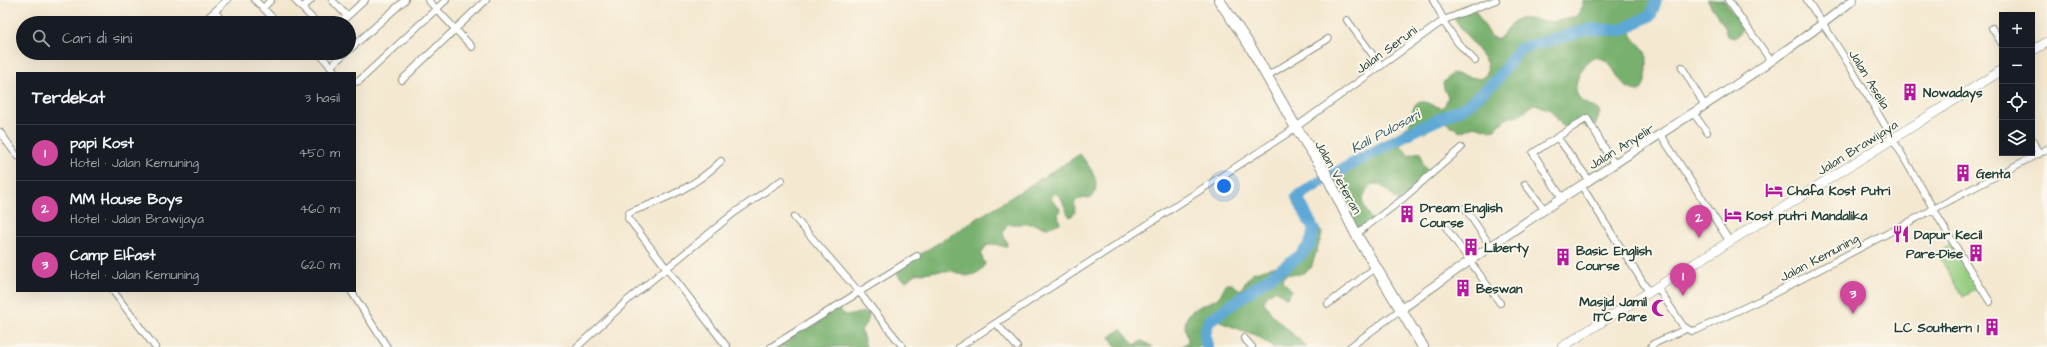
<!DOCTYPE html>
<html lang="id">
<meta charset="utf-8">
<style>
:root{--surface:#171b24;--page:#242831;--text:#f1f3f6;--muted:#9ea1a6;--line:#363941;--accent:#d690ce}
body{margin:0;font-family:"Architects Daughter",sans-serif;background:var(--page);color:var(--text)}
.controls{position:absolute;right:12px;top:12px;display:grid;overflow:hidden;border-radius:0px;box-shadow:0 4px 16px #0002}
.controls button{width:36px;height:36px;display:grid;place-items:center;padding:0;border:0;border-bottom:1px solid var(--line);background:var(--surface);color:var(--text);font:20px sans-serif}
.you{position:absolute;left:1224px;top:186px;width:14px;height:14px;margin:-10px;border:3px solid #fff;border-radius:50%;background:#1a73e8;box-shadow:0 0 0 6px #1a73e833}
.badge{display:grid;place-items:center;width:26px;height:26px;border-radius:50%;background:var(--accent);color:#fff;font-size:13px;font-weight:700}
.pin{position:absolute;translate:-50% -33px;filter:drop-shadow(0 1px 2px #0008)}
.pin::after{content:'';position:absolute;top:21px;width:14px;height:12px;background:inherit;clip-path:polygon(0 0,100% 0,50% 100%)}
.list{margin:0;padding:0;list-style:none}
h2{display:flex;justify-content:space-between;align-items:center;height:52px;margin:0;padding:0 16px;font-size:17px}
h2 small{font-size:13px;font-weight:400;color:var(--muted)}
.list li{display:grid;grid-template-columns:26px 1fr auto;gap:12px;align-items:center;box-sizing:border-box;height:56px;padding:0 16px;border-top:1px solid var(--line)}
.list b{display:block;font-size:15px;white-space:nowrap}
.list p{margin:0;font-size:13px;white-space:nowrap;color:var(--muted)}
.list em{font-size:13px;font-style:normal;color:var(--muted)}
.icon{flex:none;width:22px;height:22px;fill:none;stroke:currentColor;stroke-width:2;stroke-linecap:round;stroke-linejoin:round}
.map{position:relative;flex:none;width:2047px;height:347px;overflow:hidden}
.search{position:absolute;background:var(--surface);box-shadow:0 4px 16px #0002;left:16px;top:16px;width:340px;height:44px;display:flex;align-items:center;gap:10px;box-sizing:border-box;padding:0 14px;border-radius:22px;color:var(--muted);font-size:15px}
.panel{position:absolute;background:var(--surface);box-shadow:0 4px 16px #0002;left:16px;top:72px;width:340px;height:220px;border-radius:0px}
.map>svg:first-child{display:block}
</style>
<div class="map">
<svg width="2047" height="347" viewBox="0 0 2047 347">
<rect width="100%" height="100%" fill="#fbf7ec"/>
<filter id="ink" filterUnits="userSpaceOnUse"><feTurbulence type="fractalNoise" baseFrequency=".025" numOctaves="2"/><feDisplacementMap in="SourceGraphic" scale="8" xChannelSelector="R" yChannelSelector="G"/><feConvolveMatrix kernelMatrix="1 2 1 2 8 2 1 2 1" color-interpolation-filters="sRGB"/></filter>
<filter id="wash" filterUnits="userSpaceOnUse"><feTurbulence type="fractalNoise" baseFrequency=".012" numOctaves="4" result="noise"/><feDisplacementMap in="SourceGraphic" scale="16" xChannelSelector="R" yChannelSelector="G"/><feGaussianBlur stdDeviation="0.9" result="paint"/><feColorMatrix in="noise" values="0 0 0 0 0 0 0 0 0 0 0 0 0 0 0 0 0 1.4 0 .05"/><feComposite in="paint" operator="in"/></filter>
<g filter="url(#wash)">
<rect width="100%" height="100%" fill="#f4e8d0"/>
<path fill="#96cd80" stroke="#5a855a" d="M1952,243L1979,287L1962,297L1937,252Z"/>
<path fill="#78b06e" stroke="#4c7651" d="M1583,0H1661L1651,15L1630,25C1630,41 1640,41 1645,52C1649,61 1647,80 1642,89L1639,91C1614,91 1617,54 1593,58C1581,66 1569,88 1581,100C1587,106 1595,106 1600,112L1595,127L1590,130L1582,125L1564,128L1550,110L1535,104L1520,114L1506,119L1492,131L1474,126L1460,132L1448,123L1436,121L1407,134L1401,146L1408,155L1419,152L1421,153L1423,165L1432,173L1399,202C1385,190 1373,169 1362,201L1372,222L1356,234L1327,177L1380,149L1408,126C1414,118 1410,109 1418,102L1422,101L1441,108L1445,105L1448,97L1444,89L1443,83L1452,73L1480,79C1489,74 1489,69 1485,60L1453,17L1474,9L1491,36L1495,39H1499L1513,22L1519,18L1554,22L1576,16L1583,7Z
M1707,0H1724L1741,25C1743,31 1740,35 1734,38L1727,36L1725,27Z
M1080,154C1089,166 1103,183 1092,197L1076,200C1072,206 1079,213 1070,217C1064,210 1064,196 1054,193L1051,199L1060,209L1058,215L1060,223L1047,228L1033,224H1007L1003,233L1007,244L1006,247L994,244L986,246L981,255L985,264C982,272 974,275 966,276L952,271H937L916,274L906,281L900,278L895,270Z
M1312,230L1321,231L1322,234L1311,268C1307,270 1303,274 1299,274C1291,275 1284,271 1282,281L1292,290L1287,298L1275,290L1266,295L1264,302L1273,316L1307,347H1272L1258,336L1225,324L1214,317C1205,325 1202,337 1209,347H1181L1188,342C1188,336 1185,331 1185,326C1186,307 1204,306 1216,299C1222,296 1222,288 1227,284H1232L1240,290L1252,273L1282,264L1298,254L1303,249Z
M837,306C850,325 854,308 869,314L868,320L861,330L866,347H771Z
M1121,329L1134,345L1142,341L1153,347H1116L1110,337Z"/>
<g fill="none" stroke-linecap="round" stroke-linejoin="round">
<path stroke="#5da8d5" stroke-width="12" d="M1208,347C1203,338 1205,329 1210,320L1301,255L1310,244L1314,230L1297,197L1323,180L1407,134L1465,107L1496,81L1519,49L1590,29L1622,30L1651,15L1656,0"/>
</g>
</g>
<g filter="url(#ink)">
<g fill="none" stroke-linecap="round" stroke-linejoin="round">
<g stroke="#8a9282" stroke-width="8">
<path id="minor" d="M255,0L263,8
M271,0L263,8L278,23
M295,0L302,8L311,0
M332,0L347,16
M428,0L472,47
M1433,0L1444,20
M1728,0L1771,61
M1807,0C1853,67 1892,138 1933,208C1951,240 1971,271 1990,302
M302,8L317,23
M215,11L223,23
M1347,20L1381,66
M1443,21L1458,43L1475,61
M202,23L227,0
M266,23L273,18
M340,23L365,0
M1992,28L2002,44
M349,50L405,0
M211,53H216
M319,53L336,73
M330,67L345,53
M1682,67L1705,106
M1267,76L1328,39
M402,80L486,0
M355,82L359,81L446,0
M1694,114L1707,132
M0,132L17,156
M1661,135L1730,242
M1557,137L1589,180
M2032,140L2039,154
M721,161C696,186 666,199 633,211L629,213L628,218L727,347
M1525,184L1545,210
M1581,185L1649,292
M1562,198L1533,153L1587,118L1614,164
M1465,208L1491,247
M794,217L859,292L903,347
M1447,229L1500,303
M1356,234L1399,202L1461,148
M1657,287L1683,326L1691,331L1697,330L1773,294L2047,149
M113,291L155,347
M351,291L387,347
M1328,304L1375,268
M996,323L1017,347
M1244,338L1252,347
M577,347L629,299L734,213L782,180
M771,347L917,256
M959,347L1285,135L1444,20L1496,0
M1350,347L1400,310
M1651,347L1653,344L1686,329"/>
</g>
<g stroke="#8a9282" stroke-width="10">
<path id="tertiary" d="M1400,310C1461,267 1522,223 1585,183C1676,123 1768,68 1853,0"/>
</g>
<g stroke="#8a9282" stroke-width="10">
<path id="secondary" d="M2032,51L2047,42
M1562,347L2002,70"/>
</g>
<g stroke="#8a9282" stroke-width="12">
<path id="primary" d="M1219,0L1250,46L1295,126L1325,172L1356,234L1423,347"/>
</g>
<use href="#minor" stroke="#fff" stroke-width="6"/>
<use href="#tertiary" stroke="#fff" stroke-width="8"/>
<use href="#secondary" stroke="#fff" stroke-width="9"/>
<use href="#primary" stroke="#fff" stroke-width="10"/>
</g>
</g>
<defs>
<g id="building-bare" transform="scale(1.38)"><path d="M-4-6H4V6H1V3H-1V6H-4ZM-2.5-4.3h1.7v1.8h-1.7ZM.8-4.3h1.7v1.8H.8ZM-2.5-1h1.7V.8h-1.7ZM.8-1h1.7V.8H.8Z" fill="#b5179e" stroke="#fbf7ec" stroke-width="2.5" paint-order="stroke"/></g>
<g id="hotel-bare" transform="scale(1.38)"><path d="M-6-4.5h1.5V1H6V5H4.5V3h-9V5H-6ZM-4 0a1.8 1.8 0 1 1 3.6 0ZM.5 0V-2.5h3Q6-2.5 6 0Z" fill="#b5179e" stroke="#fbf7ec" stroke-width="2.5" paint-order="stroke"/></g>
<g id="restaurant-bare" transform="scale(1.38)"><path d="M-5-6h1v4h1v-4h1v4h1v-4h1v5L-1.5 .5V6h-2V.5L-5-1ZM5-6V6H3V1.5H1.5Q1.5-4 5-6Z" fill="#b5179e" stroke="#fbf7ec" stroke-width="2.5" paint-order="stroke"/></g>
<g id="mosque-bare" transform="scale(1.38)"><path d="M3.5-4.9A6 6 0 1 0 3.5 4.9A5 5 0 1 1 3.5-4.9Z" fill="#b5179e" stroke="#fbf7ec" stroke-width="2.5" paint-order="stroke"/></g>
</defs>
<g fill-rule="evenodd">
<use href="#building-bare" x="1910" y="92"/>
<use href="#building-bare" x="1963" y="173"/>
<use href="#hotel-bare" x="1774" y="190"/>
<use href="#building-bare" x="1407" y="214"/>
<use href="#hotel-bare" x="1733" y="215"/>
<use href="#restaurant-bare" x="1901" y="234"/>
<use href="#building-bare" x="1471" y="247"/>
<use href="#building-bare" x="1976" y="253"/>
<use href="#building-bare" x="1563" y="257"/>
<use href="#building-bare" x="1463" y="288"/>
<use href="#mosque-bare" x="1660" y="308"/>
<use href="#building-bare" x="1992" y="327"/>
</g>
<g text-anchor="middle" stroke-width="4" stroke-linejoin="round" paint-order="stroke">
<g font-size="13" fill="#1f3d34" stroke="#fbf7ec">
<text transform="translate(1386 49) rotate(-36)" y="5">Jalan Seruni</text>
<text transform="translate(1870 79) rotate(59)" y="5">Jalan Aselia</text>
<text transform="translate(1621 146) rotate(-32)" y="5">Jalan Anyelir</text>
<text transform="translate(1857 147) rotate(-32)" y="5">Jalan Brawijaya</text>
<text transform="translate(1339 177) rotate(61)" y="5">Jalan Veteran</text>
<text transform="translate(1819 257) rotate(-28)" y="5">Jalan Kemuning</text>
</g>
<g font-size="13" font-weight="bold" fill="#1f3d34" stroke="#fbf7ec" text-anchor="start">
<text x="1923" y="97">Nowadays</text>
<text x="1976" y="178">Genta</text>
<text x="1787" y="195">Chafa Kost Putri</text>
<text x="1420" y="212">Dream English<tspan x="1420" dy="15">Course</tspan></text>
<text x="1746" y="220">Kost putri Mandalika</text>
<text x="1914" y="239">Dapur Kecil</text>
<text x="1484" y="252">Liberty</text>
<text x="1576" y="255">Basic English<tspan x="1576" dy="15">Course</tspan></text>
<text x="1963" y="258" text-anchor="end">Pare-Dise</text>
<text x="1476" y="293">Beswan</text>
<text x="1647" y="306" text-anchor="end">Masjid Jamil<tspan x="1647" dy="15">ITC Pare</tspan></text>
<text x="1979" y="332" text-anchor="end">LC Southern 1</text>
</g>
<g font-size="14" font-style="italic" fill="#325d64" stroke="#fbf7ec">
<text transform="translate(1385 131) rotate(-28)" y="5">Kali Pulosari</text>
</g>
</g>
</svg>
<div class="controls">
<button>+</button>
<button>−</button>
<button><svg class="icon" aria-label="locate" viewBox="0 0 24 24"><circle cx="12" cy="12" r="6"/><path d="M12 2v4M12 18v4M2 12h4M18 12h4"/></svg></button>
<button><svg class="icon" aria-label="layers" viewBox="0 0 24 24"><path d="M12 4l9 5-9 5-9-5zM3 14l9 5 9-5"/></svg></button>
</div>
<div class="you"></div>
<div class="pin badge" style="left:1683px;top:296px;background:#d1479c">1</div>
<div class="pin badge" style="left:1699px;top:238px;background:#d1479c">2</div>
<div class="pin badge" style="left:1853px;top:314px;background:#d1479c">3</div>
<div class="search"><svg class="icon" aria-label="search" viewBox="0 0 24 24"><circle cx="10" cy="10" r="6"/><path d="M15 15l6 6"/></svg>Cari di sini</div>
<section class="panel">
<h2>Terdekat<small>3 hasil</small></h2>
<ul class="list">
<li><span class="badge" style="background:#d1479c">1</span><div><b>papi Kost</b><p>Hotel · Jalan Kemuning</p></div><em>450 m</em></li>
<li><span class="badge" style="background:#d1479c">2</span><div><b>MM House Boys</b><p>Hotel · Jalan Brawijaya</p></div><em>460 m</em></li>
<li><span class="badge" style="background:#d1479c">3</span><div><b>Camp Elfast</b><p>Hotel · Jalan Kemuning</p></div><em>620 m</em></li>
</ul>
</section>
</div>
